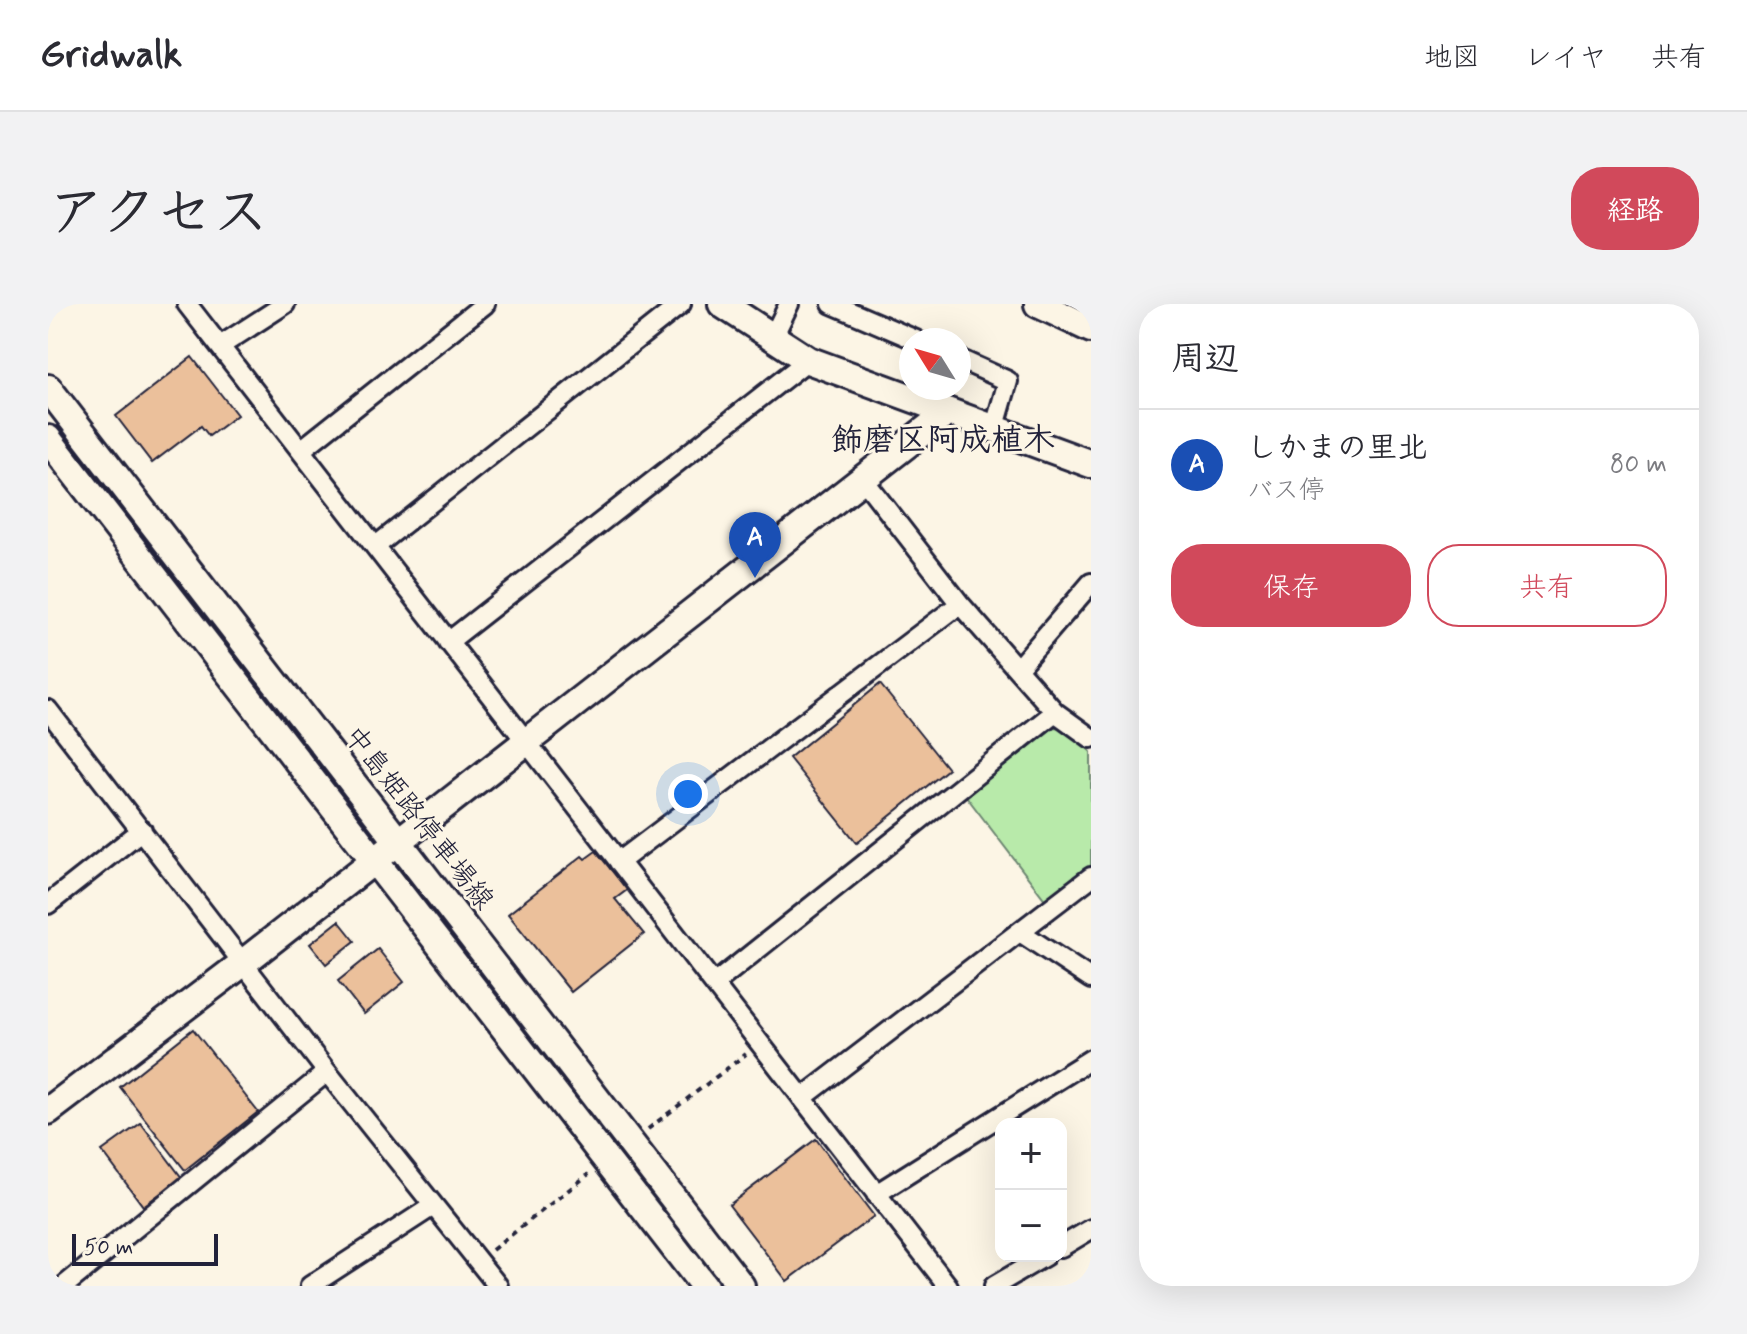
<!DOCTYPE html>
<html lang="ja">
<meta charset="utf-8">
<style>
:root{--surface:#fff;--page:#f2f2f3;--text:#2b2b33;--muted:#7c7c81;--line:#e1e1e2;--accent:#d1495b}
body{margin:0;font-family:Mynerve,"Klee One",sans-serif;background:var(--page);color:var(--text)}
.controls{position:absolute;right:24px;bottom:24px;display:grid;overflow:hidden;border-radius:16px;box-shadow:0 8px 32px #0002}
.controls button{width:72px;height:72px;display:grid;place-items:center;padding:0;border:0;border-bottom:2px solid var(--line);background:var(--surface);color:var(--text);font:40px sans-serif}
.compass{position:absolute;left:851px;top:24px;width:72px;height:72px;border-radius:50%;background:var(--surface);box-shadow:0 8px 32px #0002;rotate:307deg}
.scale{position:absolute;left:24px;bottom:20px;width:146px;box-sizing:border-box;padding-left:8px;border:4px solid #22223b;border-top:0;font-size:22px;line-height:28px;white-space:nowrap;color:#22223b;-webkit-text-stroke:6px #fcf5e5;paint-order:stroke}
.you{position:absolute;left:640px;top:490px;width:28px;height:28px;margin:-20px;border:6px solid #fff;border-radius:50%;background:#1a73e8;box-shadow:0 0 0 12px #1a73e833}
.badge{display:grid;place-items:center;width:52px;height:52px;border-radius:50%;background:var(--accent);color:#fff;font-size:26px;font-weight:700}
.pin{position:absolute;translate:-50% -66px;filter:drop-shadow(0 2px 4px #0008)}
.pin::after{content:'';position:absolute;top:42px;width:28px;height:24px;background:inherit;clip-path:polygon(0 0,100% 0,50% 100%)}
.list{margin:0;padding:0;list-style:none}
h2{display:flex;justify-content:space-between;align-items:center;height:104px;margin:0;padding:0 32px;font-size:34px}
h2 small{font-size:26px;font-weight:400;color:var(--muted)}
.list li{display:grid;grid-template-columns:52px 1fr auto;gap:24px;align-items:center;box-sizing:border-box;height:112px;padding:0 32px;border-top:2px solid var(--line)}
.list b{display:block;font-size:30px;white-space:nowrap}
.list p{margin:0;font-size:26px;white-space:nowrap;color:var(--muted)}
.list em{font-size:26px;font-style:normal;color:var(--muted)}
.actions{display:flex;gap:16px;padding:24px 32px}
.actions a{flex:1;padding:18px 0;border:2px solid var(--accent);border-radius:32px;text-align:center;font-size:28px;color:var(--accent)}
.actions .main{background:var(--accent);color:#fff}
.map{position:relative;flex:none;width:1043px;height:982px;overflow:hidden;border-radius:32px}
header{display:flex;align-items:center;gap:48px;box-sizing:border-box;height:112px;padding:0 40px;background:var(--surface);border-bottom:2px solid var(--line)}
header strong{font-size:38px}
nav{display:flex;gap:44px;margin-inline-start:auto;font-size:28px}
.intro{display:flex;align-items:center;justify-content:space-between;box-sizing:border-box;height:192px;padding:0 48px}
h1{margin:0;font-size:56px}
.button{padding:20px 36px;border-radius:32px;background:var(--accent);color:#fff;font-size:28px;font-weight:700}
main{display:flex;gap:48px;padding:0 48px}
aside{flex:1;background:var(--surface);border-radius:32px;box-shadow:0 8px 32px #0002}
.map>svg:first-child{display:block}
</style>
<header>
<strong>Gridwalk</strong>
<nav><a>地図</a><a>レイヤ</a><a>共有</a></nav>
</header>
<div class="intro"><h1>アクセス</h1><a class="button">経路</a></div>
<main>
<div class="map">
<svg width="1043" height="982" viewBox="0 0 1043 982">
<rect width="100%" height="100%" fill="#fcf5e5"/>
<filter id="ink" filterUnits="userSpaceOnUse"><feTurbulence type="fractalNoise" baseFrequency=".0125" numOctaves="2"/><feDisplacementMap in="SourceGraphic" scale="16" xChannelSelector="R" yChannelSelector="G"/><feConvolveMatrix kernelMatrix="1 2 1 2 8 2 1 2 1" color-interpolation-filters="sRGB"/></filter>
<g filter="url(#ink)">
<path fill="#b8eaaa" stroke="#6d8672" stroke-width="2" d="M1006,423L1018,424L1043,448V561L998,597L918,492Z"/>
<path fill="#ebc09b" stroke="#22223b" stroke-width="2" d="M144,53L189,111L161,132L153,122L104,159L68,112Z
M832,380L900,465L809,539L741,454Z
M548,547L579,586L567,595L596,630L523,688L460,610L534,552L537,555Z
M291,617L307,637L278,660L262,640Z
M330,645L356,678L316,710L290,677Z
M145,725L210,808L137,866L72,783Z
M93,819L134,874L95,902L54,847Z
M768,835L826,912L739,977L681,901Z"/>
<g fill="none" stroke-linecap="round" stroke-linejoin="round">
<g stroke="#22223b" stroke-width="24">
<path id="street" d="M139,0L900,982
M784,0L868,36
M725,33L741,0
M172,42L237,0
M911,55L960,77L946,126
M253,146L437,0
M816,176L912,300L969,365L1007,408L1043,434
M328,242L633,0
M400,338L760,56
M969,365L1043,279
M0,406L279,768L450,982
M571,558L912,300
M0,600L94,526
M972,628L1043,675
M666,680L1007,408
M754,794L1043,573
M828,890L1043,755
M1013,943L1043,925
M16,982L279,768
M262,982L385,902
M946,982L997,952"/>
</g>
<g stroke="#22223b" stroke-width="32">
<path id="secondary" d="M674,0L760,56L1043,160
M990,0L1043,25
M0,84L693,982
M0,135L656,982
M0,807L195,659L899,109"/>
</g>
<path stroke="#22223b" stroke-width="4" stroke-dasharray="6 6" stroke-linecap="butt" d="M600,825L698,750
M444,946L541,870"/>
<use href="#street" stroke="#fcf5e5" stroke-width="18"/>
<use href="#secondary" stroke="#fcf5e5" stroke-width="26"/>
</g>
</g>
<g text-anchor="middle" stroke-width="6" stroke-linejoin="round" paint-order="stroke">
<g font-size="28" fill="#22223b" stroke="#fcf5e5">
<text transform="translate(372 513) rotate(52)" y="10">中島姫路停車場線</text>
</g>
<g font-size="32" font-weight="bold" fill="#22223b" stroke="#fcf5e5">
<text x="895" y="146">飾磨区阿成植木</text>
</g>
</g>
</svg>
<div class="controls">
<button>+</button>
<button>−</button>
</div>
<svg class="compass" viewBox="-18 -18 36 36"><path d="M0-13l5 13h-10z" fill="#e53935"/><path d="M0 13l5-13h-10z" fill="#7c7c81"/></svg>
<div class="scale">50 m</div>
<div class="you"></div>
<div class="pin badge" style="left:707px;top:274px;background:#1a4fb4">A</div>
</div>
<aside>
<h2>周辺<small></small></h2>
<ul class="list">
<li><span class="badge" style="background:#1a4fb4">A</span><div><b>しかまの里北</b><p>バス停</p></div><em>80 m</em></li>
</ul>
<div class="actions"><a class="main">保存</a><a>共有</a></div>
</aside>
</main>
